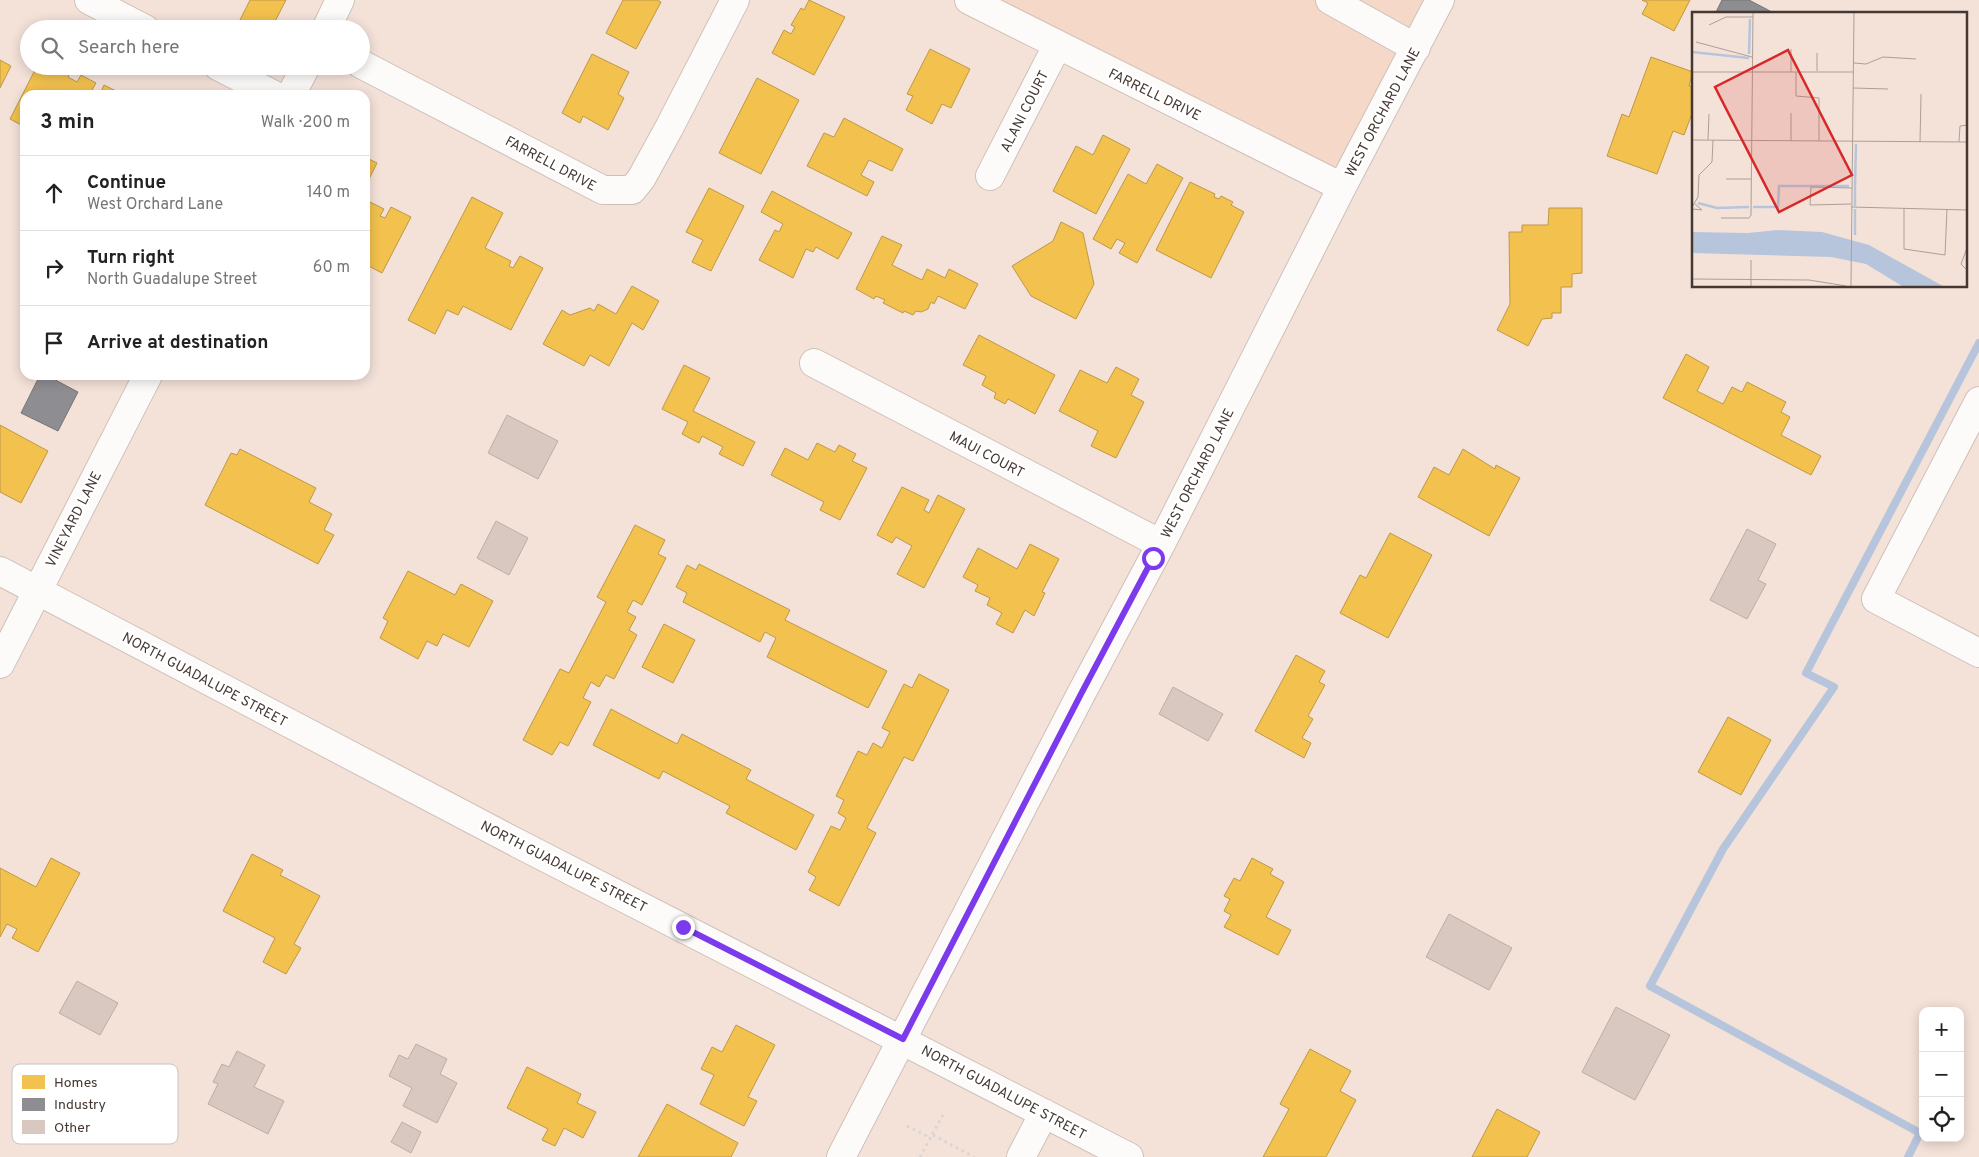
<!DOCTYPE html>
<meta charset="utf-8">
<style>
:root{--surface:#fff;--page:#f6f6f6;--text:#222;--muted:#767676;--line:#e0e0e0}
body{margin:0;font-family:Overpass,sans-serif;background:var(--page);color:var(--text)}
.controls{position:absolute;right:15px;bottom:15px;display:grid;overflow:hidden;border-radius:10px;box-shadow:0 2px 12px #0003}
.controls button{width:45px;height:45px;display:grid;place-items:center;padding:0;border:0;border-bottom:1px solid var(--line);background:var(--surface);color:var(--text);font:25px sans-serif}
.stop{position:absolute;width:15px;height:15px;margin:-11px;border:4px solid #7c3aed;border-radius:50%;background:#fff}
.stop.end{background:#7c3aed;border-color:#fff;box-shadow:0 1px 5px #0008}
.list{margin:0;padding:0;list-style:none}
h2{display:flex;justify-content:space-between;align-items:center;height:65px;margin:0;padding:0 20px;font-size:21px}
h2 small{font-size:16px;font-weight:400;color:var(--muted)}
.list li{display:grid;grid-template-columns:32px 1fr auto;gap:15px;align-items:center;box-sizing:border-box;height:75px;padding:0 20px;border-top:1px solid var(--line)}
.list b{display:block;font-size:19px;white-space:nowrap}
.list p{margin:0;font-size:16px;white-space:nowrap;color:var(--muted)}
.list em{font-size:16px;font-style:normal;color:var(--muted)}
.icon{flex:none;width:28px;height:28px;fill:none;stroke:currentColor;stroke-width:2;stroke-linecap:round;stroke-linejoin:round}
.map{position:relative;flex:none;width:1979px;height:1157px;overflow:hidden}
.search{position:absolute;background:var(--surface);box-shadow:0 2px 12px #0003;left:20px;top:20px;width:350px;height:55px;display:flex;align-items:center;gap:12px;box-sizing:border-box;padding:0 18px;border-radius:28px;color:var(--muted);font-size:19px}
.panel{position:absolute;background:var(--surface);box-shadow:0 2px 12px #0003;left:20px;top:90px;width:350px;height:290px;border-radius:15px}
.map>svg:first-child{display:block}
</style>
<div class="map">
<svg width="1979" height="1157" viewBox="0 0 1979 1157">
<rect width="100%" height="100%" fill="#f4e2d9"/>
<path fill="#f6d8c9" d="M969,0H1440L1342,187Z"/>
<path fill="#f2c14e" stroke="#be9846" d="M250,0H286L271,29H258L240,20Z
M623,0H657L661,2L636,49L606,33Z
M809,0L845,17L814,75L772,53L784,30L791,34L795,27L791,25L801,8L804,10Z
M1642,0H1690L1674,31L1642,14L1648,3Z
M930,49L970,69L951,108L942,104L932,124L906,110L913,96L907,94Z
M592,54L629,72L618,94L624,98L608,130L583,116L580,123L562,113Z
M1651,57L1693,72L1689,86L1693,87V111L1684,135L1673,131L1657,174L1607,156L1622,114L1629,117Z
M0,60L11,66L0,88Z
M37,66H74L68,77L77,82L81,75L96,83L92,90L100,94L104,85L124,95H25V127L10,119Z
M757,78L799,100L761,174L719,153Z
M844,118L903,149L892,171L869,160L861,175L874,182L867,196L807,166L824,133L834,137Z
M1103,135L1130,149L1096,214L1053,191L1076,146L1093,155Z
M365,157L377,163L365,187Z
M1157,164L1183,178L1137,263L1119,253L1125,243L1117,239L1111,249L1093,239L1128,174L1146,184Z
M1190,182L1215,194L1214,197L1219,199L1221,196L1233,202L1231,205L1244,212L1211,278L1156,250Z
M709,188L744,206L711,271L692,262L703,240L686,232Z
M772,191L852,233L838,259L816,247L813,252L806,249L793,278L759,260L775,230L779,232L783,224L761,212Z
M472,197L503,213L485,248L511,261L509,266L513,268L520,256L543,268L511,330L463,306L458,315L447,310L435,334L408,320Z
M368,201L384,209L380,216L385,218L391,207L411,217L382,273L365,264V205Z
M1549,208H1582V273L1572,274V287H1561V313H1552V318L1542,319L1528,346L1497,330L1510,304L1509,232H1522V225H1548Z
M1061,222L1083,233L1094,284L1076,319L1031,296L1012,266L1053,241Z
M882,236L902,245L892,265L922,280L927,269L945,278L949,269L978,284L965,309L938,296L934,304L931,302L928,309L921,312L916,311L913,315L904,311L903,313L883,303L885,300L876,296L874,299L856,289Z
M632,286L659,301L643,330L632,323L609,366L590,355L584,366L543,344L562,310L570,315L590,308L594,311L598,304L616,314Z
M979,335L1055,375L1035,414L1008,399L1005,404L994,398L996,393L982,385L986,376L963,365Z
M1686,354L1709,367L1697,391L1723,404L1732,387L1742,392L1747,382L1786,402L1781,412L1790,417L1781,435L1821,456L1811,475L1663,398Z
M684,365L710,378L693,411L755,442L743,466L719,454L723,447L702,436L699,443L682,434L688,422L662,409Z
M1116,367L1139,379L1131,395L1144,402L1116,458L1091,446L1098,431L1059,411L1080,370L1107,383Z
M0,425L48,451L21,503L0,492Z
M817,443L835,452L839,445L856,454L852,461L867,468L840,520L820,510L824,502L771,475L785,448L808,460Z
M240,449L316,488L309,502L332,514L324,530L334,535L318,564L205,505L231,453L237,455Z
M1463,449L1495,469L1496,465L1520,478L1489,536L1418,497L1434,467L1449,475Z
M902,487L929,500L924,510L929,513L938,495L965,509L924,588L897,574L912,546L896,537L892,543L877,535Z
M635,525L665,540L658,554L666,558L642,605L633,600L627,612L636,617L629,630L637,635L614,679L606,675L599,687L591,682L583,698L591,702L568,746L560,742L552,755L523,740L560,669L569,673L606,602L597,597Z
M1390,533L1432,555L1388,638L1340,613L1360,575L1366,578Z
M1030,544L1059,559L1042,592L1045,593L1034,616L1025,610L1013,633L996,624L1002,613L987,605L990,598L975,591L978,585L963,577L978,548L1017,569Z
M699,564L790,610L785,620L887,671L868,708L767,657L776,638L765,632L760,642L683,602L687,593L676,587L687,565L696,570Z
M408,571L455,595L461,584L493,601L469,647L443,634L437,646L427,641L418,659L380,638L388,621L383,618Z
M664,624L695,640L673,683L642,667Z
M1296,655L1325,671L1319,682L1325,685L1308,716L1313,719L1302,738L1311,743L1304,758L1255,731Z
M919,674L949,690L913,761L904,757L867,828L876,833L839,906L809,890L816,877L808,872L831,826L840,830L846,818L838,813L844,800L836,796L858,751L867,755L873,743L882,748L890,732L882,728L904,684L912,688Z
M611,709L677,744L682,734L751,770L746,779L814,815L796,850L726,813L730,806L663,771L659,779L593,745Z
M1728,717L1771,740L1741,795L1698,772Z
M252,854L283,870L280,875L320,896L294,944L301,948L286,974L263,962L275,938L223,911Z
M51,858L80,873L38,952L12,938L17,929L7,924L0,937V868L36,887Z
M1252,858L1273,869L1270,874L1284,882L1266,917L1291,930L1278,955L1224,927L1231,915L1224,911L1230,899L1224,896L1234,878L1240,881Z
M736,1025L775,1045L748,1097L757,1101L744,1126L700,1104L714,1075L701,1069L712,1047L722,1052Z
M1310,1049L1351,1071L1340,1091L1356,1100L1326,1157H1263L1289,1109L1280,1104Z
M527,1067L581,1094L577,1103L596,1112L583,1138L564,1128L555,1146L542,1140L548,1129L507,1108Z
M667,1104L738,1143L731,1157H638Z
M1497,1109L1540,1132L1527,1157H1472Z"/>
<path fill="#8d8d92" stroke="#777475" d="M1722,0H1749L1770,11L1769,14H1715Z
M40,375H46L78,392L58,431L21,413Z"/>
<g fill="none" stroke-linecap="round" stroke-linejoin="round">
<path stroke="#b7c5dc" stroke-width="8" d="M1908,1157L1920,1133L1650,986L1723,849L1834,687L1806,673L1979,343"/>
</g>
<path fill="#d8c8bf" stroke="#bbaea6" d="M507,415L558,441L538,479L488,453Z
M496,521L528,538L509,575L477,558Z
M1747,529L1776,544L1758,580L1766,584L1747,619L1710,600Z
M1173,687L1223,714L1208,741L1159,714Z
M1449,914L1512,948L1489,990L1426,957Z
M77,981L118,1003L100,1035L59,1013Z
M1616,1007L1670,1035L1635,1100L1582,1072Z
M416,1044L447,1059L440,1074L457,1083L437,1123L403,1106L412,1088L389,1076L399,1055L408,1059Z
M237,1051L265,1065L254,1087L284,1101L268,1134L208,1104L218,1084L213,1082L222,1064L229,1067Z
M402,1122L421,1132L411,1153L391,1142Z"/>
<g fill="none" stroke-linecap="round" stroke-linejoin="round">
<g stroke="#cec0b9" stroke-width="30">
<path id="minor" d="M89,0L145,29
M969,0L1342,187
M1330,0L1416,48
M326,29L340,0
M361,64L603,190H632L641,179L669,128L735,0
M218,66L274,95
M291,95L306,66
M990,176L1057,46
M814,363L1161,544
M1979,401L1876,599L1979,653
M0,571L519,844L1129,1157
M0,664L148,375
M841,1157L1081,694L1161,544L1342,187L1440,0
M1021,1157L1044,1113"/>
</g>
<path stroke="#dad5d3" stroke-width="3" stroke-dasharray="2.5 4" stroke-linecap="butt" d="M907,1126L931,1138
M933,1135L974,1157
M920,1157L945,1111"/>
<use href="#minor" stroke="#fdfbf9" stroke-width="28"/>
</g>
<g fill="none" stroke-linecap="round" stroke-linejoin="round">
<path stroke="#7c3aed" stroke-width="6" d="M683,927L903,1039L1081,694L1153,558"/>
</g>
<g text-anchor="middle" stroke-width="5" stroke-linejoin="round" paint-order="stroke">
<g font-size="14" fill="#453832" stroke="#fff">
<text transform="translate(1155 94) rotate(26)" y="5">FARRELL DRIVE</text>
<text transform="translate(1024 111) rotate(-63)" y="5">ALANI COURT</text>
<text transform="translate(1382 112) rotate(-62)" y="5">WEST ORCHARD LANE</text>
<text transform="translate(551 163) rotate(28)" y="5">FARRELL DRIVE</text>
<text transform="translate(987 454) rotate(28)" y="5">MAUI COURT</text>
<text transform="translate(1197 473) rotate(-63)" y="5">WEST ORCHARD LANE</text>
<text transform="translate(73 519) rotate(-63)" y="5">VINEYARD LANE</text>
<text transform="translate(205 679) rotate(28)" y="5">NORTH GUADALUPE STREET</text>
<text transform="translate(564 866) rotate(27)" y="5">NORTH GUADALUPE STREET</text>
<text transform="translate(1004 1092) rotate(28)" y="5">NORTH GUADALUPE STREET</text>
</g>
</g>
<g transform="translate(1692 12)">
<rect width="275" height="275" fill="#f4e2d9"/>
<path d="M85,218L130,220L177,233L251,274H210L174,252L139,245L0,241V220L56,221Z" fill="#b7c5dc"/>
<path fill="none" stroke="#b7c5dc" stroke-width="2.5" d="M0,40L57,46M57,42L58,7M163,174L164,132M6,191L25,196L57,195M163,194V174M61,195H86L87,174H157M163,223V197"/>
<path fill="none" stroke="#ae9e96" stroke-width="1" d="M17,13L34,5H61M4,30L60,45M162,51L174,52L191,45L224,47M125,59V41M0,60H161M99,60V37M104,60V84L127,86V129M161,76L196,77M0,128L275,130M16,128L17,102M99,129V101M228,130L229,82M267,130L268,114L275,113M34,167H59M159,192L118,193L119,175L160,176M0,195L6,185L7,163L20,150L21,128M159,195L275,198M212,196V237L253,243L255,197M0,197L10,198L3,192M29,206H57L59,203L61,1M275,236L269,252L275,258M0,267L117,268L154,274M59,274V248M159,274L162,1"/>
<path fill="#d62828" fill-opacity="0.15" stroke="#d62828" stroke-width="2.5" d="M96,38L160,163L87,200L23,75Z"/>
<rect width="275" height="275" fill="none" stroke="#453832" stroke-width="2.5"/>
</g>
<rect x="12" y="1064" width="166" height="80" rx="8" fill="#fff" stroke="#c7c3c2" stroke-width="1"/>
<rect x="22" y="1075" width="23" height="14" fill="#f2c14e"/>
<rect x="22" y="1098" width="23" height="13" fill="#8d8d92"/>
<rect x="22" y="1120" width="23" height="14" fill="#d8c8bf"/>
<g font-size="14" fill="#453832">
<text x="54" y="1087">Homes</text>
<text x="54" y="1109">Industry</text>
<text x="54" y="1132">Other</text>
</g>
</svg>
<div class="controls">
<button>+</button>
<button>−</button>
<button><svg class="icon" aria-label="locate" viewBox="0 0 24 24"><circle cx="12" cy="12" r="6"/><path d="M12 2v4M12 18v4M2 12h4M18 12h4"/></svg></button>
</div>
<div class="stop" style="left:1153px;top:558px"></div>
<div class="stop end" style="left:683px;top:927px"></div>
<div class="search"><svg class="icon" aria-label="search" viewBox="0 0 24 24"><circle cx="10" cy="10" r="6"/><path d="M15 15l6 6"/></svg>Search here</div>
<section class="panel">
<h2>3 min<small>Walk · 200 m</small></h2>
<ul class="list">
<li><svg class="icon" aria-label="ahead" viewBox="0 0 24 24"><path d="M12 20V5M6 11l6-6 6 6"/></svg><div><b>Continue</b><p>West Orchard Lane</p></div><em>140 m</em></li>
<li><svg class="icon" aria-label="right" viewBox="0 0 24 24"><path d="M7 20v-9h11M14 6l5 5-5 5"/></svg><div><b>Turn right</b><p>North Guadalupe Street</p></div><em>60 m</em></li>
<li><svg class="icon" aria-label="arrive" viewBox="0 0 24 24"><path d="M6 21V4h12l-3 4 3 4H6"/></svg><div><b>Arrive at destination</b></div></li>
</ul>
</section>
</div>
